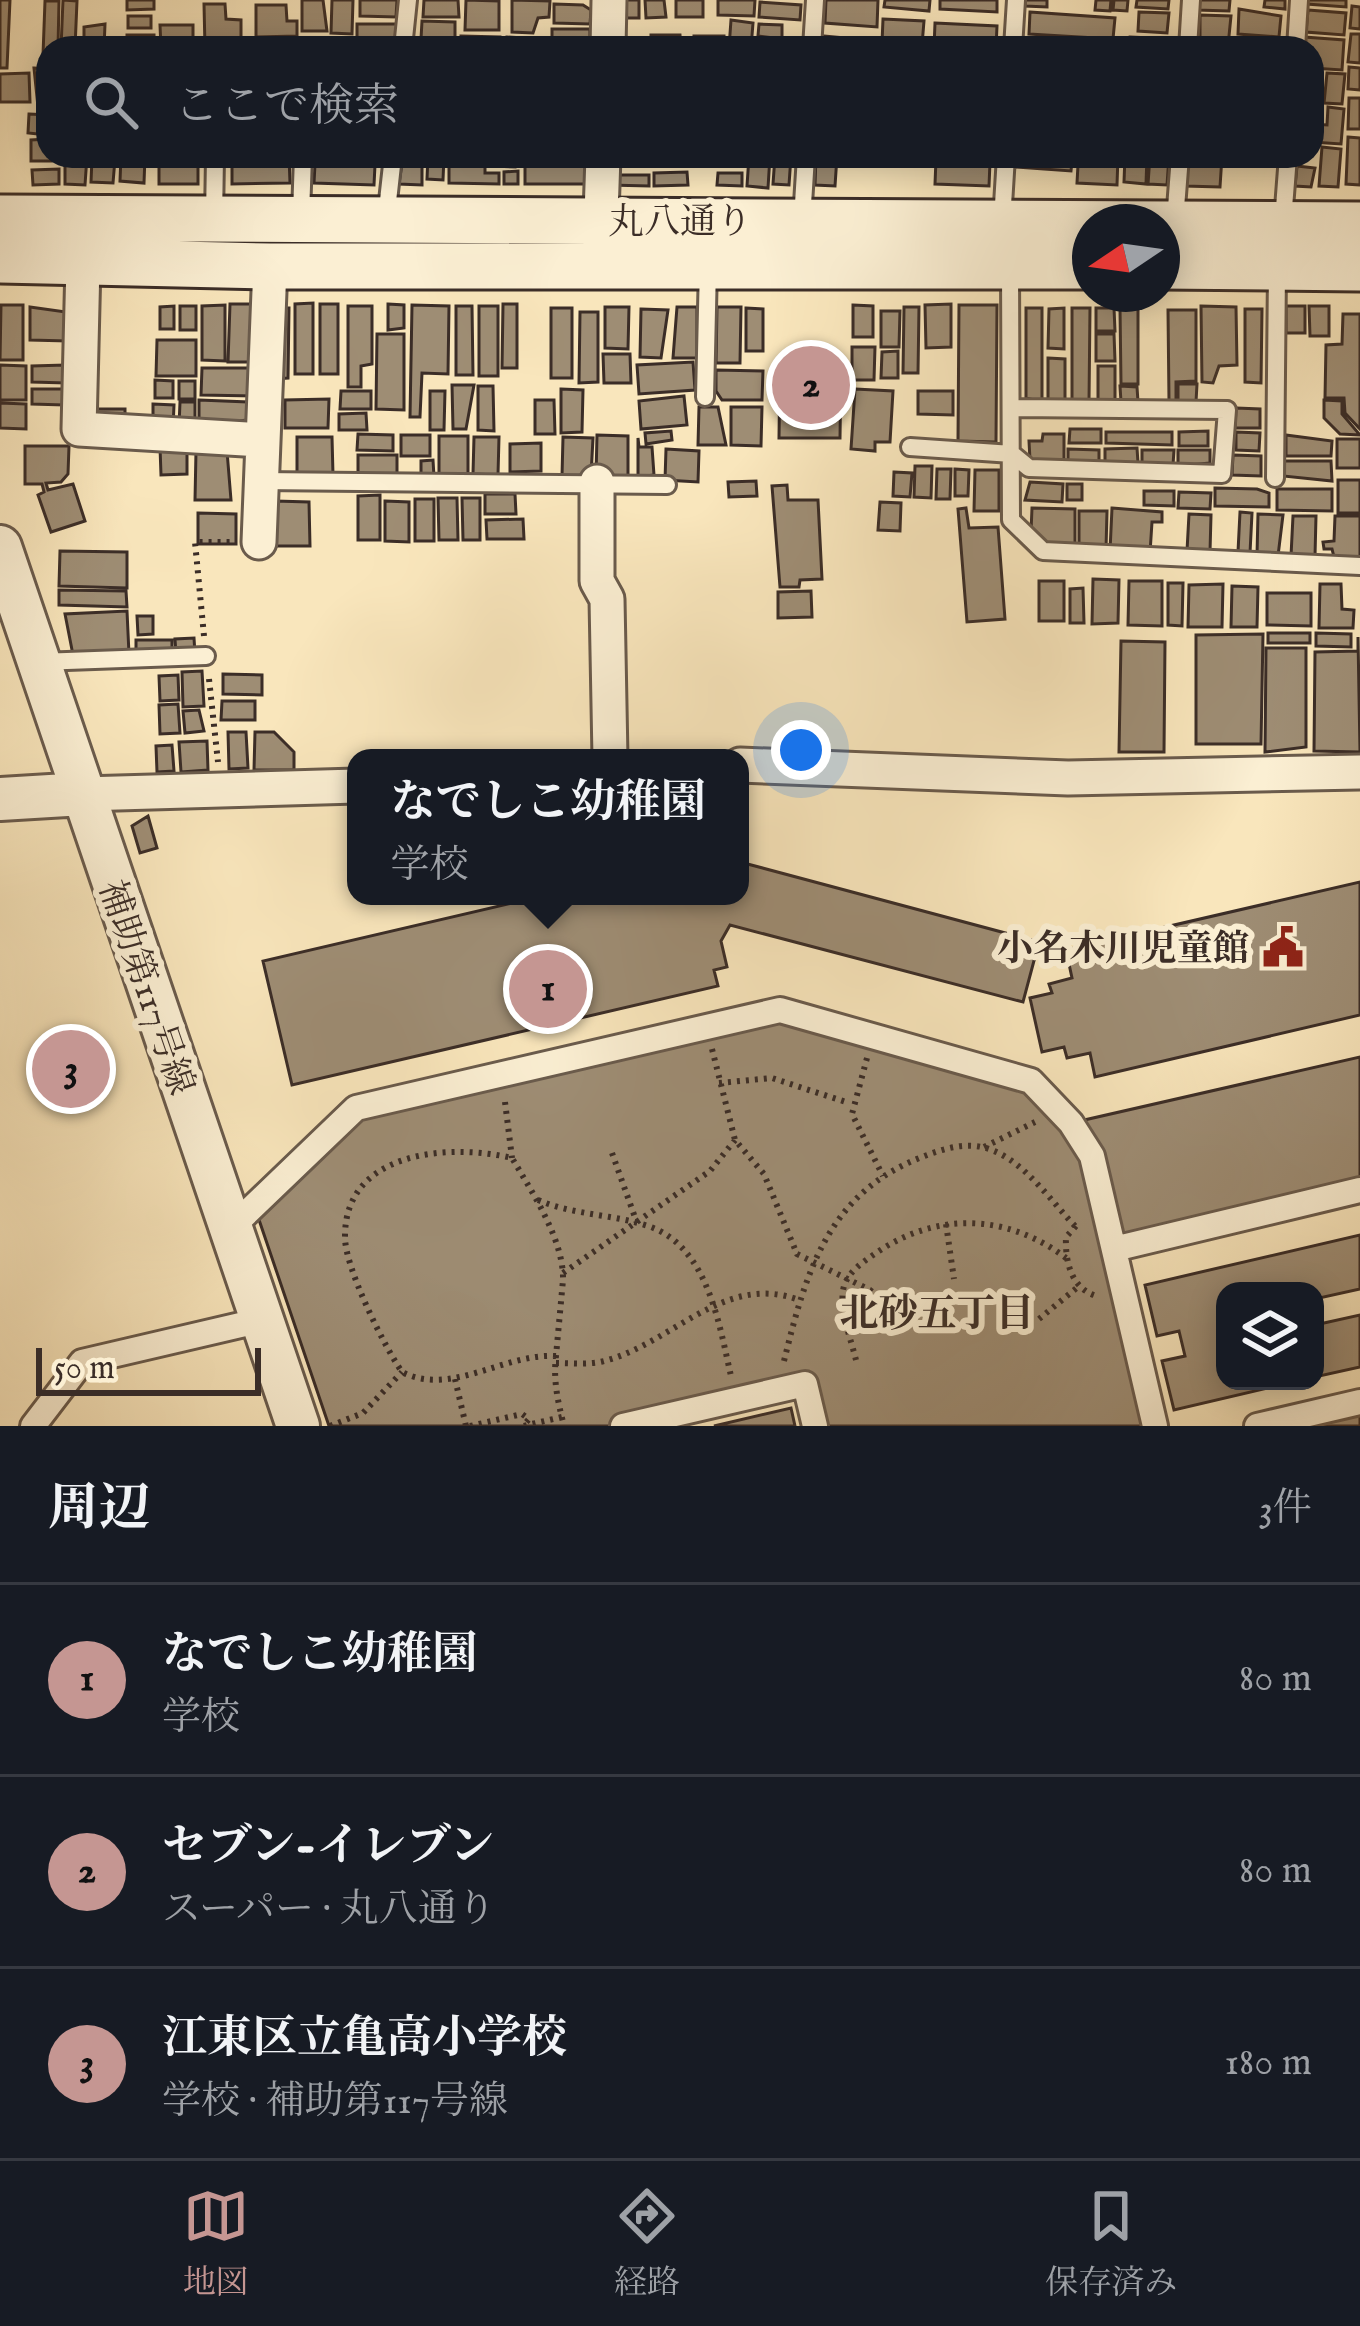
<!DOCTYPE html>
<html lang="ja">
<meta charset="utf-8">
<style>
:root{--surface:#171b24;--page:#20242c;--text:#f1f3f6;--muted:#9ea1a6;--line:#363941;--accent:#c59692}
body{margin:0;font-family:"IM FELL English","Noto Serif JP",serif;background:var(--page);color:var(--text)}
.controls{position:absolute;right:36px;bottom:36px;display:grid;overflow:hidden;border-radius:24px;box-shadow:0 6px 30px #0003}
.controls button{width:108px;height:108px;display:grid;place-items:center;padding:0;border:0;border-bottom:3px solid var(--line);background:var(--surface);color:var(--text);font:60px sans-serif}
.compass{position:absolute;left:1072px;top:204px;width:108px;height:108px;border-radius:50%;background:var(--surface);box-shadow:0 6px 30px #0003;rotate:257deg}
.scale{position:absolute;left:36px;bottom:30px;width:225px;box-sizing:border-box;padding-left:12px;border:6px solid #3b2d27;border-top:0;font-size:33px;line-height:42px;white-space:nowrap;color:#3b2d27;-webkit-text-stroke:9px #fbefd3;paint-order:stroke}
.you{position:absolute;left:801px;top:750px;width:42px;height:42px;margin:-30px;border:9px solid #fff;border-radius:50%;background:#1a73e8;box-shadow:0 0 0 18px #1a73e833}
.badge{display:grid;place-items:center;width:78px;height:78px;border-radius:50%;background:var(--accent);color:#111;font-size:39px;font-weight:700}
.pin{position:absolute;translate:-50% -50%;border:6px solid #fff;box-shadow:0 3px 12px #0006}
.popup{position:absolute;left:347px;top:749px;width:402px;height:156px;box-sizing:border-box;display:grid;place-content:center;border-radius:24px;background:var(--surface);filter:drop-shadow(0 3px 9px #0005);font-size:39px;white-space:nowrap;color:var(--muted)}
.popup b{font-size:45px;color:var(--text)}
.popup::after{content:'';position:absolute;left:50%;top:100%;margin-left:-24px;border:24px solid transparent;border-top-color:var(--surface)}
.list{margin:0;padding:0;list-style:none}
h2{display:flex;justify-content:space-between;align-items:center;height:156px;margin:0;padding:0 48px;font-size:51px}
h2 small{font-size:39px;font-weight:400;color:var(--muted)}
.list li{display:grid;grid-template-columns:78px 1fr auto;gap:36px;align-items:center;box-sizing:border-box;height:192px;padding:0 48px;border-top:3px solid var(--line)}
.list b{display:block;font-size:45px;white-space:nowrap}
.list p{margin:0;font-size:39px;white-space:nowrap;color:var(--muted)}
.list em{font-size:39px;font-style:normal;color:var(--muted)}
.icon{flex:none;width:66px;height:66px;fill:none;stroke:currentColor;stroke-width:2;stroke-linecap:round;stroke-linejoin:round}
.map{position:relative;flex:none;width:1360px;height:1426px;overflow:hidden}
.search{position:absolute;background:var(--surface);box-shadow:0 6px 30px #0003;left:36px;right:36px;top:36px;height:132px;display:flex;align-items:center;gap:30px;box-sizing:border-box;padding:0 42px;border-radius:36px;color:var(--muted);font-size:45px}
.sheet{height:732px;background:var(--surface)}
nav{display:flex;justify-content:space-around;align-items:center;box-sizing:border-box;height:168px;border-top:3px solid var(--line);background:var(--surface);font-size:33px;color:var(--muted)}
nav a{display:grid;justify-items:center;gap:6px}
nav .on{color:var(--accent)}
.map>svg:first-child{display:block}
</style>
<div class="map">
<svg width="1360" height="1426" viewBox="0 0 1360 1426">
<rect width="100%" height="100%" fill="#f9e6bc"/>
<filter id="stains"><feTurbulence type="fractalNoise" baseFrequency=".00167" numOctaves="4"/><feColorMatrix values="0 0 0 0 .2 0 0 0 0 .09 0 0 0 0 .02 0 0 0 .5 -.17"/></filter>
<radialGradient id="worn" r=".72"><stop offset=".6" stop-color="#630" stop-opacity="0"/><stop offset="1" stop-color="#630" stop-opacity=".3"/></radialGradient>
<path fill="#9e8d74" stroke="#3b2d27" stroke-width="3" d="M0,0H10L7,68H0Z
M63,0L77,1L75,48H61Z
M127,0H154V9L127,10Z
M302,0H323L327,31H302Z
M332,0H353L352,34L331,33Z
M360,0H397L396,17L360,16Z
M424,0H458L459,17H423Z
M466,0L499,1V30H465Z
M512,0L550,1L549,17L538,18L533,33L512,32Z
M616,0H639V18H616Z
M645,0H664L666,17L646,18Z
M676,0H703V17H676Z
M718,0H755L754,16L718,15Z
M826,0H878L877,27L825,23Z
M885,0H930L929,11L884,7Z
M940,0H997V12L940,9Z
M1025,0H1047V7L1025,6Z
M1096,0H1111L1110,11L1095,10Z
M1114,0H1128L1127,11L1113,10Z
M1137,0H1169L1168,9L1136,7Z
M1197,0H1230L1229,11L1197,10Z
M1265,0H1285V9L1264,7Z
M1307,0H1346V7L1307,4Z
M45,1H59L58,48H48V55H43Z
M760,2L801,5L800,20L759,17Z
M204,4H225L226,19L241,20V48H205Z
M554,4L583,5L591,10L590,24L554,23Z
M256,5H286L287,21H297V36L256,37Z
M1352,6L1360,7V29L1350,28Z
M1239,9L1281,16L1279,37L1238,34Z
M1308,10L1346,13L1344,35L1306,32Z
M1030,12L1115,18L1113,39L1029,34Z
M1139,12L1169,13L1167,33L1138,31Z
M1200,15L1231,16L1228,46L1200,45Z
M128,16H151V28H128Z
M883,19L924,21L922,45L882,43Z
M731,20L753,23L751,48H729Z
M422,21L455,22V40L421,39Z
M935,23L997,26L996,48H934Z
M105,24L104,48H84V27Z
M357,24H397V43L357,42Z
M759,24L782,25V39L758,36Z
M160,25H193V48H161Z
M552,29H590V48H552Z
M1351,34H1360V63L1348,62Z
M127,35H154V45H127Z
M651,35H680L681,48H651Z
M461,36L500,37V48H461Z
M694,36H724V48H694Z
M824,36L857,39L856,48H824Z
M507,37L523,38V48H507Z
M1130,37L1170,39V48H1129Z
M1304,37L1344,40L1342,70L1312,68V48H1304Z
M528,38L546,39L545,48H528Z
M1238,38L1258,40V48H1238Z
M1028,40L1085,44V48H1027Z
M1261,40L1283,41L1282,48H1261Z
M319,41L331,48H298V42Z
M757,42L789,44V48H757Z
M1349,67L1360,68V90L1348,89Z
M34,68L48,69V108L38,107Z
M29,73L30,102H0V74Z
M1312,73L1322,74L1320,103L1312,102Z
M1327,73L1345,74L1342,104L1324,103Z
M1349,98H1360V129H1348Z
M1328,107L1344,109L1341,144L1312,142V124L1327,125Z
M29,114L48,115V135L28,133Z
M1348,137L1360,138V185L1346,184Z
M48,139L51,161H31V140Z
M1322,147L1341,149L1338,187L1319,186Z
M65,156H87L85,185L65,184Z
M121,156H145L144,183L120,181Z
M232,156H289L290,183L232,184Z
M403,156H422V185L399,184Z
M428,156H444L443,180L427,179Z
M449,156H485V173H499V184L449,183Z
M493,156H515V167L493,166Z
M525,156H587V184H525Z
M749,156H770L768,188L747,186Z
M775,156H791L789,185L773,184Z
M816,156H837L835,186L815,185Z
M1088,156H1118L1117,185L1077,183L1078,165H1087Z
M1125,156H1147L1146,184L1124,182Z
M1150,156H1169L1167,185L1148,184Z
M1186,156H1222L1220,187L1185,186Z
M1016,157L1072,161L1071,171L1016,167Z
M92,158L115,159L113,183L91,182Z
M936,159L990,162L989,186L935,184Z
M159,162H198V184H159Z
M315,164L375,165L374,185L314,183Z
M1297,166L1315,168L1311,187L1295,186Z
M59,169V184L33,185L32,170Z
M518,171V184H504V172Z
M687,172L688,185L654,186V173Z
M718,173H742V186L717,185Z
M610,175H649V186L609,185Z
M313,303V374H295V304Z
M230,304H252L250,362H228Z
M320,304H338V374H320Z
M388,304L404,305V328L388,330Z
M503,304H517V368H502Z
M951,304V347L926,348L925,305Z
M1,305H23V360H0Z
M225,305V361L202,360V306Z
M412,305L449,306L448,374L422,373L420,417H410Z
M853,305L873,306V337H853Z
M959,305H997L996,442L958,441Z
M174,306V329H160V307Z
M180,306H196V330H180Z
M348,306H372V364L361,366V387H348Z
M456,306H472L473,375H456Z
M479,306H498V376H479Z
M1201,306L1236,307L1237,365L1219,366L1213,383L1202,382Z
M1286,306H1305V333H1286Z
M1309,306H1329V336H1310Z
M30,307L66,312L67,341L30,340Z
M605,307H629L628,349L605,348Z
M677,307H697V358H673Z
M717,307H741L740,363H716Z
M904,307H919L918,373H903Z
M276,308H289L288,378L274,379Z
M551,308H572V378H551Z
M746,308L763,309V351H746Z
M1026,308H1042V402L1026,398Z
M1064,308V349L1048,348L1049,309Z
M1072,308H1090L1089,402H1072Z
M1096,308H1114L1115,331H1096Z
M1120,308H1138V384H1121Z
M641,309L668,310L661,358L640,357Z
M1245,309H1262L1261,383L1245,382Z
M1168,310H1196V381L1176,382V401H1169Z
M881,311H900L899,347H881Z
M580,312H598V382L579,383Z
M1343,314H1360V429L1345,413L1344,398H1325L1326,345L1342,344Z
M377,334H404V410L376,409Z
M1096,334H1114L1115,361H1096Z
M157,340H196V376H156Z
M852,347H875L874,380H852Z
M898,351V378H881L882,352Z
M603,354H630L631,383H604Z
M1048,358L1065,359V402H1048Z
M693,362L695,390L639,394L637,365Z
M780,364L841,365L840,438H779Z
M0,365L26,366V400H0Z
M65,365L66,383L32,382V366Z
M1098,366H1115V400H1098Z
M202,368H255V396L201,395Z
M716,370L763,371L762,400H722L716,391Z
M155,380L173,381V398H155Z
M179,381H195V399H179Z
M1178,384H1197L1196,402H1178Z
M452,385H474L466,429H453Z
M478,386H493L494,431L478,430Z
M1120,386L1137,387L1138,402H1121Z
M32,389H64V405L32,404Z
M561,389L583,390L582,432L561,433Z
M855,389L893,391L890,442H875V451L851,449Z
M341,391H371V409H340Z
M430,391H445L444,430H430Z
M918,391H953V415L918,414Z
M684,396L687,425L641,429L639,401Z
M329,399L328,428H285V400Z
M199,400L248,402V420L199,425Z
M535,400H554L555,434H535Z
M1324,400L1342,401V414L1360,435L1340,434L1324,418Z
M180,402H195V426H179Z
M0,403L26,404V429L0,428Z
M153,404L174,405L173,428L153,427Z
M699,407H718L726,445H698Z
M731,407H762L761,446L731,445Z
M1236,408L1260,409V428H1235Z
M92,409H125V426H91Z
M366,413L367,430H339V414Z
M1070,429H1101V443H1069Z
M671,431L672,440L646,444L645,433Z
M1208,431V446H1179V432Z
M1106,432H1172V445L1106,443Z
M1236,432L1260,433L1259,451L1236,450Z
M358,434L393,435V451L357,450Z
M1043,434H1064V460H1030L1029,441H1042Z
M401,435H430V456H401Z
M597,435L628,436V476H596Z
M1286,435L1332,441L1331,456H1286Z
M439,436H468V477H439Z
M297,437H332L333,475H297Z
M474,437H499L498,475L473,474Z
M563,437L593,438L591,476H562Z
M638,438L639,447H652L654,475L638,477Z
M1337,439H1360V468H1337Z
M541,443V471L510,472V444Z
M25,446H69L68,474L61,482L46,483L48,490L73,484L85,521L51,532L38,495L44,492L42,484H25Z
M160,447L187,449V474L161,475Z
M1137,448L1138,463L1105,464V449Z
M666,449L699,451L698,482L665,480Z
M1068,449L1099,450V462H1068Z
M1142,450H1174L1173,465H1142Z
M1178,450H1210V463L1178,466Z
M196,451H227L231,500H195Z
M358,455H397V477L358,476Z
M1233,455L1261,456V476L1232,475Z
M433,460L434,477H421V461Z
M1283,461H1331L1332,481L1283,476Z
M915,466H932L931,498L914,497Z
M937,469H951L950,499H936Z
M955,469L969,470L968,496H955Z
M975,470H999V511H974Z
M894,472L912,473L910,497L893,496Z
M1338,480H1360V513H1338Z
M756,481L757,496L729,497L728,482Z
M1030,482L1063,484L1062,502L1025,500Z
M1067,484H1082V500H1067Z
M787,485L788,500H818L822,579L800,580L799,587H780L772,486Z
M1215,488L1257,489L1269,493V507L1215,506Z
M1277,489H1332V511L1277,510Z
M1144,491H1174V506L1144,505Z
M1179,492L1211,493L1210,509L1178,508Z
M485,494H515L516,514H485Z
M380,495V540H358V496Z
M438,498H457L458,540H439Z
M462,498H480V540H463Z
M415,499H434V541H415Z
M275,501L309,502L310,546H274Z
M385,501L409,502V542L385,541Z
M880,502L901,503L900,531L878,530Z
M966,508L969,528L998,527L1005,619L967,622L958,509Z
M1032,508L1075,509V548L1051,549L1031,532Z
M1112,508L1162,512V522H1152L1150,553L1110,551Z
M1079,511H1107L1106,549H1079Z
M1240,512L1252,513L1250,553L1238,552Z
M198,513L236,514V544H198Z
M1189,514L1211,515L1210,552L1187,551Z
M1258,514L1283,515L1278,556L1257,555Z
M1293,516H1316L1315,556H1291Z
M1335,516H1360V557H1334L1332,549H1324L1323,542L1334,541Z
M523,519L524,539H487L486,520Z
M60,551L127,552V588L59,586Z
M1093,579L1119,580L1118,623L1092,624Z
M1039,581H1064V621H1039Z
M1129,581H1162V626L1128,625Z
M1168,583H1183L1182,626L1168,625Z
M1223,584L1222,627H1188L1189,585Z
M1320,584H1341L1342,609L1354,610L1353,628H1319Z
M1232,586L1258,587L1257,627H1231Z
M1083,588L1084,623H1070V589Z
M59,590L126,591L127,607L59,605Z
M811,591L812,617L778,618V592Z
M1267,593H1311V626L1267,625Z
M127,611L129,654L73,655L65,614Z
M137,616H153V634L138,635Z
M1268,633H1310V643H1268Z
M1316,633L1351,634V647L1316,646Z
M1263,634L1261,744H1196V635Z
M1358,637L1360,752L1314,751L1315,652L1358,651Z
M194,638L195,654L176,655L175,639Z
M136,640H172V653L136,654Z
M1121,641L1165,642L1164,752H1119Z
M1266,648H1306V747L1265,752Z
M202,671L204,706L183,707L182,672Z
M223,674L262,675V695L223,694Z
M178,675L179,700L160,701L159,676Z
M222,701H255V720H221Z
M178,704L180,733L160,734L159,705Z
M199,710L204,731L185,733L183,711Z
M228,732H246L248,768L229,769Z
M255,732H274L294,752V770H254Z
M207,741L208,770L181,772L179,742Z
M172,745L174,771L157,772L156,746Z
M148,816L157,848L140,853L132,826Z
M740,862L1039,942L1023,1002L730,925L721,941L727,967L714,970L718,986L292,1085L263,961L542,896H740Z
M1360,882V1015L1095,1077L1090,1053L1067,1058L1064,1047L1042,1052L1030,998L1052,993L1049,984L1072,978L1066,950Z
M780,1010L1031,1081L1071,1123L1360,1057V1190L1114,1249L1155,1426H815L805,1384L623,1426H329L254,1205L356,1108Z
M1360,1235V1289L1315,1299V1291H1225V1381H1298L1174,1410L1162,1361L1185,1356L1179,1331L1157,1336L1145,1285Z
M1360,1315V1367L1315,1377V1325Z
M1360,1402V1426H1257Z
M791,1408L795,1426H714Z"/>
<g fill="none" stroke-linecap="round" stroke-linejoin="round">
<g stroke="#6a5b4c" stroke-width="22">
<path id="service" d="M403,48L408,0
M812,48L815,0
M1013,48L1016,0
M1188,48L1191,0
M1296,48L1299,0
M301,215L303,156
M214,219L215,156
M386,219L393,156
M802,220L806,156
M1002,221L1006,156
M1175,221L1180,156
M1283,221L1288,156
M1010,267L1011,520L1043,551L1360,566
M705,397L708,266
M910,447L1012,454L1029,468L1222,474L1227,410L1012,408
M1275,478L1277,269
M260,481L667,485
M39,662L206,656"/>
</g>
<g stroke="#6a5b4c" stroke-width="30">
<path id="pedestrian" d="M231,1228L356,1108L780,1010L1031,1081L1071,1123L1092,1156L1155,1426
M1114,1249L1360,1190
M33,1426L82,1362L262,1320
M623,1426L805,1384L815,1426
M1257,1426L1360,1402"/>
</g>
<g stroke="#6a5b4c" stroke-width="39">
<path id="minor" d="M608,48L609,0
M600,244L603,156
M83,263L79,429L262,440
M597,482V581L607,599L610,758
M259,542L270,266
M740,765L1068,778L1360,772
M83,794L356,786"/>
</g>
<g stroke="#6a5b4c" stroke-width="48">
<path id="tertiary" d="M0,547L298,1426
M0,799L83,794"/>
</g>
<g stroke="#3b2d27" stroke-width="51">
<path id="secondary" d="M0,218L1360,225
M0,260L270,266H1090
M1162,266L1360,268"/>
</g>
<path stroke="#3b2d27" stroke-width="6" stroke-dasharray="3 6" stroke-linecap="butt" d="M204,636L195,542H231
M209,679L218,762
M712,1049L735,1140L764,1174L797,1254L870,1290L894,1309
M867,1058L852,1114L883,1176
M719,1083L772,1078L849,1103
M505,1102L512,1158
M984,1147L1035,1122
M612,1153L637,1223
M538,1200C573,1215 612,1214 648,1226C708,1246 719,1324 731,1376
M946,1224L954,1279
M1076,1226L1066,1237C1065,1261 1071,1289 1097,1296
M563,1273L710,1171L735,1140
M1039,1319L1079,1286
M556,1356C504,1353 451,1397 402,1372C384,1346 344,1266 345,1236C345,1151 449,1143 512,1158C532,1192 564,1240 563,1280L556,1356C553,1381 558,1402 564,1426
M856,1360C851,1339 838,1307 844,1286C849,1271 863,1262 876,1253C937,1211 1008,1214 1066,1258
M784,1361C806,1272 828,1193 922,1157C945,1148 970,1140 994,1151C1026,1164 1051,1201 1075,1226
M556,1363C572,1363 589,1365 604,1361C672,1344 724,1272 799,1300
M455,1379L466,1426
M330,1426L363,1413L402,1372
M470,1426L522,1414L529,1419L523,1426L562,1417"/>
<use href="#service" stroke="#fbefd3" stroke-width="16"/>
<use href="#pedestrian" stroke="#fbefd3" stroke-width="24"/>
<use href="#minor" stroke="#fbefd3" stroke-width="33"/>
<use href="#tertiary" stroke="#fbefd3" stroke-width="42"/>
<use href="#secondary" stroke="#fbefd3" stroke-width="45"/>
</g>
<defs>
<g id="civic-bare" transform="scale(3.24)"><path d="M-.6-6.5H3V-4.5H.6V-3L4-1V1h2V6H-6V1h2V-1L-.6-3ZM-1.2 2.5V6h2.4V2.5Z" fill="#8f2418" stroke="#fbefd3" stroke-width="2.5" paint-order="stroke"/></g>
</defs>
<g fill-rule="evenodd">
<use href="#civic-bare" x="1283" y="947"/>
</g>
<g text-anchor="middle" stroke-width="12" stroke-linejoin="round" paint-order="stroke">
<g font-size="36" fill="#3b2d27" stroke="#fbefd3">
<text x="680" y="233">丸八通り</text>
<text transform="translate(148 987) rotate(71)" y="13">補助第117号線</text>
</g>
<g font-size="36" font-weight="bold" fill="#3b2d27" stroke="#fbefd3" text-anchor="end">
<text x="1249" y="960">小名木川児童館</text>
</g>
<g font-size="39" font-weight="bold" fill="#3b2d27" stroke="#fbefd3">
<text x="937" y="1326">北砂五丁目</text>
</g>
</g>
<rect width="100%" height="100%" filter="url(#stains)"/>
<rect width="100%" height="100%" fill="url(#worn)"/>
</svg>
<div class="controls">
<button><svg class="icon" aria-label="layers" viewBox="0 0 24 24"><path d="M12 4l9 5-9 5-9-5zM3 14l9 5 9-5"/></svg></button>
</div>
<svg class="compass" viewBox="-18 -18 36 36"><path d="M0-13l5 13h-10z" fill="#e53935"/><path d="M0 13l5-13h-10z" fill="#9ea1a6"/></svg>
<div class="scale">50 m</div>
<div class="you"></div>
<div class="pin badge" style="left:548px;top:989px">1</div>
<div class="popup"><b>なでしこ幼稚園</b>学校</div>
<div class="pin badge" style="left:811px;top:385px">2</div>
<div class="pin badge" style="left:71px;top:1069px">3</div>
<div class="search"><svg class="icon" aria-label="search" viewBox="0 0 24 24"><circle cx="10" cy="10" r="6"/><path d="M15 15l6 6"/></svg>ここで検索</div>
</div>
<section class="sheet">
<h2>周辺<small>3件</small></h2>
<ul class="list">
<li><span class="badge">1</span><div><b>なでしこ幼稚園</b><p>学校</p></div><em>80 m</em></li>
<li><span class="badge">2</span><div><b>セブン-イレブン</b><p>スーパー · 丸八通り</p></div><em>80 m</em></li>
<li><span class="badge">3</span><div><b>江東区立亀高小学校</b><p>学校 · 補助第117号線</p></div><em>180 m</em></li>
</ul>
</section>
<nav>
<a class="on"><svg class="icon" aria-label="map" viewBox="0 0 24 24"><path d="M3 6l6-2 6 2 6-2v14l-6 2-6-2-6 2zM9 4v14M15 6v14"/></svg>地図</a>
<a><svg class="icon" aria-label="directions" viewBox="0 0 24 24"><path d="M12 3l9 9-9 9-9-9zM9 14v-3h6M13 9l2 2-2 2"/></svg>経路</a>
<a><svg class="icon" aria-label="saved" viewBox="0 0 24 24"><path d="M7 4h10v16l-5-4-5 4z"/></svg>保存済み</a>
</nav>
